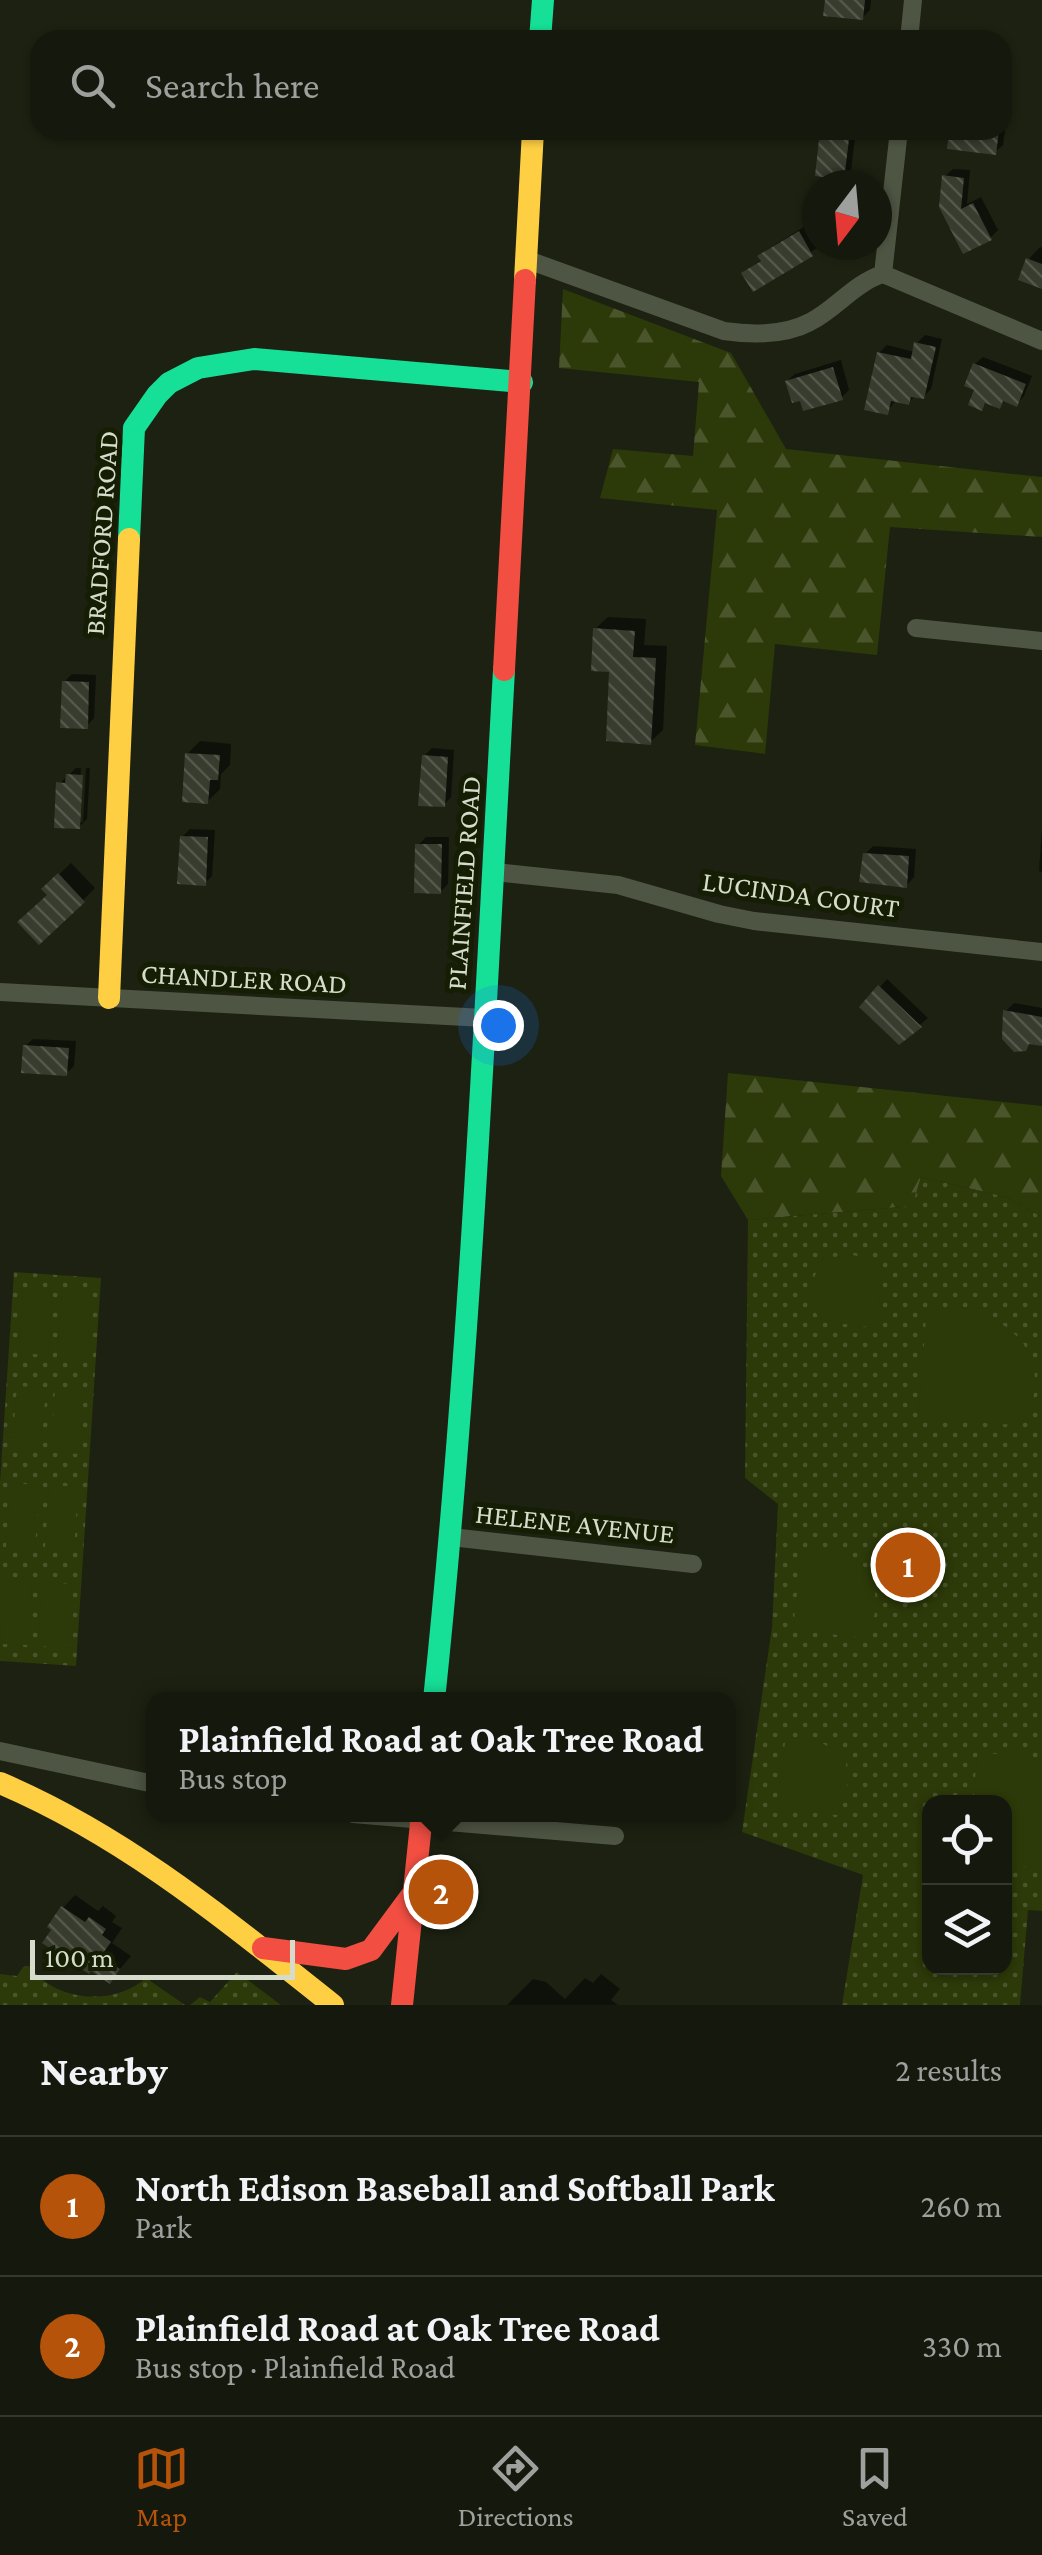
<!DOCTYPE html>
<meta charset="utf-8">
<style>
:root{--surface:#15190d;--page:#1e2216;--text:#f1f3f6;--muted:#9da09d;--line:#34382e;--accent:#b45309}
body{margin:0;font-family:"Crimson Pro",serif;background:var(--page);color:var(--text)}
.controls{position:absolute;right:30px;bottom:30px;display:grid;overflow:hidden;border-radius:20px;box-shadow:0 2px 8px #0004}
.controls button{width:90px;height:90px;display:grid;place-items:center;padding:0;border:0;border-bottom:2px solid var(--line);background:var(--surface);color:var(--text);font:50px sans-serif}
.compass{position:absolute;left:802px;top:170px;width:90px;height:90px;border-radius:50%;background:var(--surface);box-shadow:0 2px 8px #0004;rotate:196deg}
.scale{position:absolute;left:30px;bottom:25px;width:265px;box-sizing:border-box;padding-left:10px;border:5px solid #d6dccb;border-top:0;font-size:28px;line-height:35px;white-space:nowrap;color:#d6dccb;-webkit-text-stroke:8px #151d03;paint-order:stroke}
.you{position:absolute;left:498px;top:1025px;width:35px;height:35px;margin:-25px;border:8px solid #fff;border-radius:50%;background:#1a73e8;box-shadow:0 0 0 15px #1a73e833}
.badge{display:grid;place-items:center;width:65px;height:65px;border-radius:50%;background:var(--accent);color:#fff;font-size:32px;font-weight:700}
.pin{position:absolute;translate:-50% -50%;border:5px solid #fff;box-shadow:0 2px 10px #0006}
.popup{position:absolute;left:146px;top:1692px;width:590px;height:130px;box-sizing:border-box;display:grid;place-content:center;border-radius:20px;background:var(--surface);filter:drop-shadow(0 2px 8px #0005);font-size:32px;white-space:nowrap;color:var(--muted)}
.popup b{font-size:38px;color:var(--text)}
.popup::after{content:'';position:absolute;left:50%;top:100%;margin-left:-20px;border:20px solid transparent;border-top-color:var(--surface)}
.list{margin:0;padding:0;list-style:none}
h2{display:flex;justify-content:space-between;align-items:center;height:130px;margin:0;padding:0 40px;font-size:42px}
h2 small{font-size:32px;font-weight:400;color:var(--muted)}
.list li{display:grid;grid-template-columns:65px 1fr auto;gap:30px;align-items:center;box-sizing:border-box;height:140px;padding:0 40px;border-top:2px solid var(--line)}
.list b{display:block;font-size:38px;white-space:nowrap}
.list p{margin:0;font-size:32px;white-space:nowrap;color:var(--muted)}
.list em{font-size:32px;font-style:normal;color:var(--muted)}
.icon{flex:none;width:55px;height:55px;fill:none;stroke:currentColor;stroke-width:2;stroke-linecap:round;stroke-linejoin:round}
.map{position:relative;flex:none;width:1042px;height:2005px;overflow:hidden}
.search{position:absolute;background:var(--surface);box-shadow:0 2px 8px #0004;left:30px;right:30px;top:30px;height:110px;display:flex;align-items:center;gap:25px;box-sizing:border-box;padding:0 35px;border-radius:30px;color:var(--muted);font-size:38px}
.sheet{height:410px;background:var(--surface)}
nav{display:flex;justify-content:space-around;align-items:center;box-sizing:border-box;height:140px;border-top:2px solid var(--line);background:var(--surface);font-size:28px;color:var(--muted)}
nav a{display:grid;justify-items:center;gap:5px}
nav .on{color:var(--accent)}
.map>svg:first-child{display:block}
</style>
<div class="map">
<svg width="1042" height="2005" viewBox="0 0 1042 2005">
<defs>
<pattern id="forest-firs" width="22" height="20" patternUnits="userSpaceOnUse" patternTransform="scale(2.5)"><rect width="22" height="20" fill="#2c3908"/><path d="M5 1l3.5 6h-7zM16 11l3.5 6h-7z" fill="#4a552b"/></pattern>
<pattern id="park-dots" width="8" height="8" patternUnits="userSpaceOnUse" patternTransform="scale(2.5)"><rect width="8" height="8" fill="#2c3908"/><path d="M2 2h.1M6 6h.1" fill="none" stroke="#4a552b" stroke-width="1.8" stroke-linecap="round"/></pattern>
<pattern id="building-back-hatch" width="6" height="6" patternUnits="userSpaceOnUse" patternTransform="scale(2.5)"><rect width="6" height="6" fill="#373c2e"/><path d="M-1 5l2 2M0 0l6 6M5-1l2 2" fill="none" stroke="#53584b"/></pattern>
</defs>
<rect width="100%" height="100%" fill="#1c2111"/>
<path fill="url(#forest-firs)" d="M563,289L731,353L786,449L1042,477V537L890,527L877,655L775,644L765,754L695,745L717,510L600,498L613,449L693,456L699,382L559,368Z
M728,1073L1042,1106V1217L1006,1197L921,1177L913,1206L748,1220L721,1176Z"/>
<path fill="url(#park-dots)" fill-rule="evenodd" d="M921,1177L1006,1197L1042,1217V1911L1028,1910L1020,2005H842L863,1875L742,1832L772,1627L778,1504L745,1478L748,1220L912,1206ZM930,1802H1004V1968H930Z
M14,1272L101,1278L76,1666L0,1661V1482Z
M29,1966C58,2004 116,2005 146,1978L185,2005H0V1974L17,1976L23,1967Z
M237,1972L281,2005H190L200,1997L210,2002Z"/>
<path fill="#2c3908" d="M853,1255L882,1263L877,1328L836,1323L817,1315C807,1293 811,1280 824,1258Z
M23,1290L52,1292L48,1355L19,1353Z
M62,1292L91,1294L87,1358L57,1356Z
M960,1307C1002,1317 1042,1343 1034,1394C1032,1404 1026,1414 1022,1424C987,1426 952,1417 918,1422L926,1318L934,1310Z
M17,1386L46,1388L41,1451L12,1449Z
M55,1388L84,1390L80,1454L51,1452Z
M10,1483L39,1485L35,1549L6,1547Z
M49,1485L78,1487L74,1550L45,1549Z
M817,1552C824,1552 833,1552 841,1553C879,1562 883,1609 866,1638L793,1630L801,1556Z
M3,1580L32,1582L28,1645L0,1644Z
M42,1582L72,1584L67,1648L38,1646Z
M816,1740L831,1748L846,1762L847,1792L837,1815L777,1808L785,1743Z
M1012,1751L1042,1762V1869L1005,1864L1004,1802H973L977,1757Z"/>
<path fill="#0007" d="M827,0H871L870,10L862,18Z
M1002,89L1010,90L1003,145L995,152L952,130H1002Z
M823,130H856L851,170L843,177L818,174Z
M953,169L970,170L967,204L981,197L998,230L990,238L964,251L945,176Z
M807,225L820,246L754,289L744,273L762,259L761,256L768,249Z
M1040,247L1042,248V286L1028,260Z
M925,335L942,339L931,389L923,397L916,395L909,402L896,400L887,412L879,353L887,345L915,352L917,343Z
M983,357L1032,376L1024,396L1017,404L1006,399L1000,406L988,401L981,408L975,364Z
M841,360L849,390L842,397L802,398L787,381L795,374Z
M608,617L646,619L644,645L667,646L663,730L650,742L612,670L595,629Z
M72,674L96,675L94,718L87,726L64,682Z
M200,741L231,744L230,765L221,774L220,789L207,802L187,754Z
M432,748L454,750L451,797L444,805L424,756Z
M76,768H81L78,822H83L86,768H90L87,819L79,827L59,784Z
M1042,828V872L1039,871Z
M190,829L215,830L212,876L205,883L182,837Z
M426,837H449L448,884L440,892L418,845Z
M873,846L916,849L914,877L907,885L865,854Z
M71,863L95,888L83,900L50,894L44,889Z
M887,979L928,1018L899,1042L880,987Z
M1014,1003L1042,1008V1044L1032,1042L1025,1049L1006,1011Z
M33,1039L76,1041L74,1066L66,1074L25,1046Z
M75,1895L98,1911L103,1906L116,1916L112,1922L122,1928L112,1943L131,1956L110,1981L63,1908Z
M601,1974L620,1989L611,2000L618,2005H507L533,1979L546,1982L565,1999L585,1978L593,1983Z"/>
<path fill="url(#building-back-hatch)" d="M825,0H865L863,20L823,16Z
M820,130L850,131L844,180L815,176Z
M949,130H999L996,155L947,149Z
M942,175L964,178L961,209L973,203L992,240L963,254L939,207Z
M799,231L813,256L753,292L741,273L761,261L757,256Z
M1026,258L1042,264V289L1018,280Z
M914,342L936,347L924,399L911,397L909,405L891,401L888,415L864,410L877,352L911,359Z
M973,363L1026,384L1017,407L1003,401L1000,409L985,403L982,411L968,405L974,390L964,386Z
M833,367L843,400L803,411L800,401L792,403L785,381Z
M593,628L635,631L633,657L656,658L651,745L606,741L609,672L591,671Z
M62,681L89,682L88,729L60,728Z
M185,753L220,755L218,780H210L208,804L182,802Z
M422,755L448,757L445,807L418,806Z
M66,774L83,775L80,829L54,828L56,782L65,783Z
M180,836L208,837L206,886L177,884Z
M415,844H442L441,894L414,893Z
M863,853L909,856L907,888L859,882Z
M58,873L85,902L39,945L17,922L47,895L41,889Z
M878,985L922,1027L899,1045L859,1007Z
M1003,1010L1042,1017V1046L1029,1044L1026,1051L1014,1052L1002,1039Z
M23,1045L69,1048L67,1076L21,1073Z
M61,1906L85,1922L89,1917L106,1929L102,1935L111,1942L101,1956L120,1969L110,1984L91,1971L89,1974L42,1943L51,1930L47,1927Z"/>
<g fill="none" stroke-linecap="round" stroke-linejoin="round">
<path stroke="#4f5543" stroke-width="18" d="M909,40L913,0
M528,260L724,331C752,335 784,336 810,322C836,309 854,283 883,274L899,130
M883,274L1042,341
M916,628L1042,641
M495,872L618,885L719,914L754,921L1042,952
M0,992L484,1018
M451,1537L693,1564
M0,1751L154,1784
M353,1814L615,1836"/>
<path stroke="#16e098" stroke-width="22" d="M540,40L543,0
M129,539L134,428L157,395L169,383L198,368L254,359L522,382
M434,1700C470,1357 485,1013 504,670"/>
<path stroke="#ffcf43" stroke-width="22" d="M525,280L533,130
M109,998L129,539
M0,1783C125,1836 227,1921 333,2005"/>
<path stroke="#f24e42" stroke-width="22" d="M504,670L525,280
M263,1948L346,1959L371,1950L411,1896
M402,2005L422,1814"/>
</g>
<g text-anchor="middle" stroke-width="10" stroke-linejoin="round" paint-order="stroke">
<g font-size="28" fill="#d6dccb" stroke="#151d03">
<text transform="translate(101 533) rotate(-86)" y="10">BRADFORD ROAD</text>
<text transform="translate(463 883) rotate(-86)" y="10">PLAINFIELD ROAD</text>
<text transform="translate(801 894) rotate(8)" y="10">LUCINDA COURT</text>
<text transform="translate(244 978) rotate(3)" y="10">CHANDLER ROAD</text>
<text transform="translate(575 1523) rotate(6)" y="10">HELENE AVENUE</text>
</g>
</g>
</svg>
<div class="controls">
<button><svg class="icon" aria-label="locate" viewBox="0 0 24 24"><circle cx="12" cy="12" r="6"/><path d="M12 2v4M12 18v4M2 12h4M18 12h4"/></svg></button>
<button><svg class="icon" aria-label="layers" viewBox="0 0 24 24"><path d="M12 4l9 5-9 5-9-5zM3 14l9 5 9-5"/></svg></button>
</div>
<svg class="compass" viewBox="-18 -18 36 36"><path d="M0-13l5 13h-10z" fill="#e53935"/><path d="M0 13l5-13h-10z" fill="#9da09d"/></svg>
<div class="scale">100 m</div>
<div class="you"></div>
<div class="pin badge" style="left:908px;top:1565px">1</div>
<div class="pin badge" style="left:441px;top:1892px">2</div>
<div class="popup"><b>Plainfield Road at Oak Tree Road</b>Bus stop</div>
<div class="search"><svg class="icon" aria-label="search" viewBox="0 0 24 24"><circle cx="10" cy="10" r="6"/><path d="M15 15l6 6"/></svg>Search here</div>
</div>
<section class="sheet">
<h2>Nearby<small>2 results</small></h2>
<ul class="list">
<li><span class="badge">1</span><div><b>North Edison Baseball and Softball Park</b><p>Park</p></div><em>260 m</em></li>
<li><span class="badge">2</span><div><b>Plainfield Road at Oak Tree Road</b><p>Bus stop · Plainfield Road</p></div><em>330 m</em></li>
</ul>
</section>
<nav>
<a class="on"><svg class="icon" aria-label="map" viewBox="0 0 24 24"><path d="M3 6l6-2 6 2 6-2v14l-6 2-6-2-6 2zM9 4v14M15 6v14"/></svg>Map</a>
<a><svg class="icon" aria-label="directions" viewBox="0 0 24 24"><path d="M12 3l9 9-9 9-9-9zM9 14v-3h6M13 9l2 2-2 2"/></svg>Directions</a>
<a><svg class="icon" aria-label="saved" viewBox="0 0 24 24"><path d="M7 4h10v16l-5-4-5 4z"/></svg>Saved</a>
</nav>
